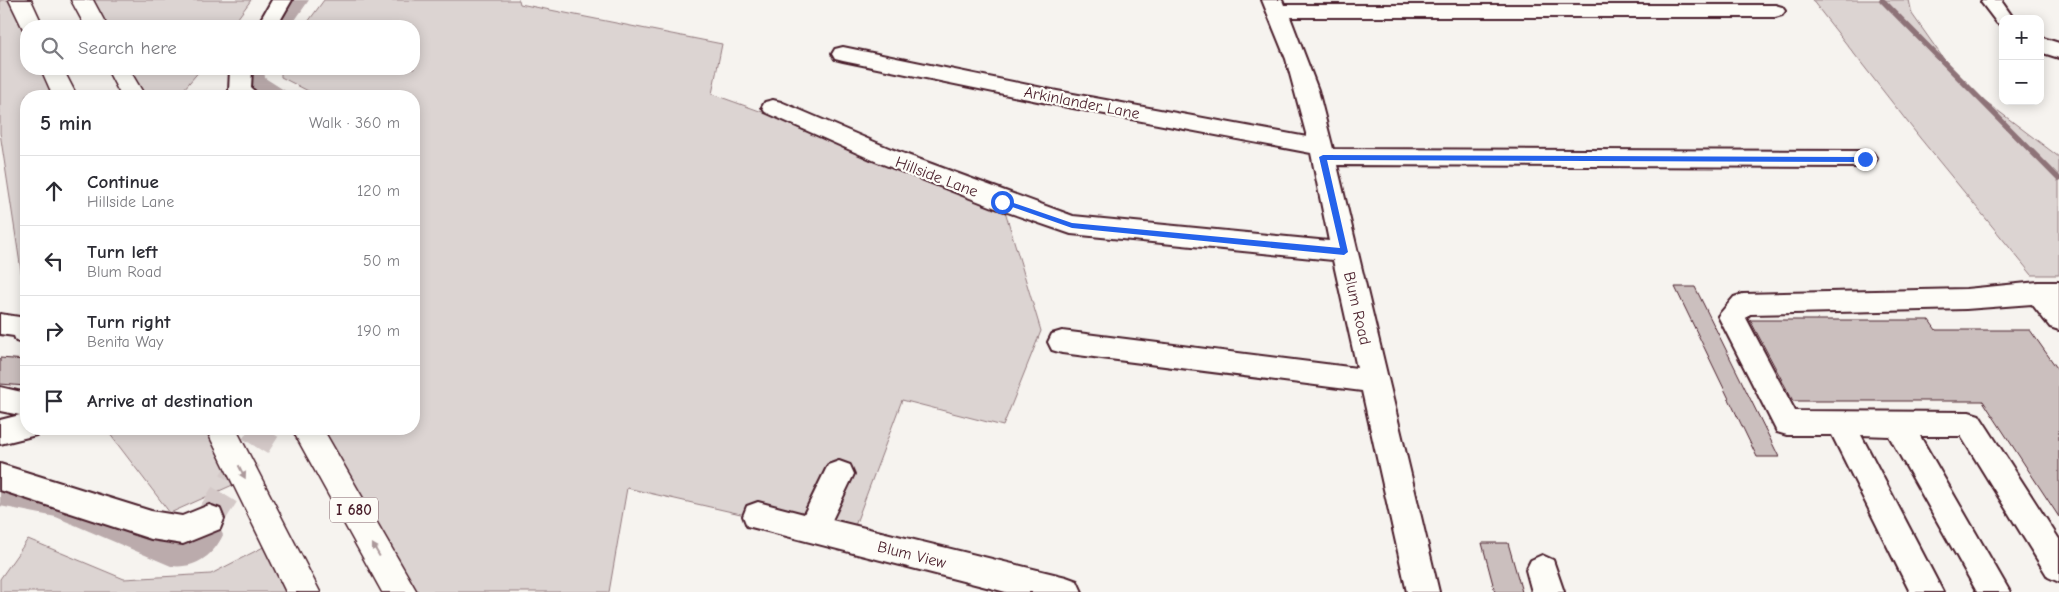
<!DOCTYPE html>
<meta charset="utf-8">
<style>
:root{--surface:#fff;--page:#f7f7f7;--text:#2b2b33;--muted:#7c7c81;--line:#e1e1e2}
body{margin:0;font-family:"Comic Neue",sans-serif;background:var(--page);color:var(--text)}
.controls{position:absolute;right:15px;top:15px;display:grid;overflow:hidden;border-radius:10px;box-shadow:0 2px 12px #0003}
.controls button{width:45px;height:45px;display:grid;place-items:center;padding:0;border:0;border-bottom:1px solid var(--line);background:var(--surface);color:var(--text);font:25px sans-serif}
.stop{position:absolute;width:15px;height:15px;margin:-11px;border:4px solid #2563eb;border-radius:50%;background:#fff}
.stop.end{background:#2563eb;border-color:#fff;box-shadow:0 1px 5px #0008}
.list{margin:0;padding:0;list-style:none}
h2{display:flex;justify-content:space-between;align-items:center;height:65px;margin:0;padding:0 20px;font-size:21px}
h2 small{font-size:16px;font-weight:400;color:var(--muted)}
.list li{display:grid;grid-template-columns:32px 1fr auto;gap:15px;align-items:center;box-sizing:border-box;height:70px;padding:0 20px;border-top:1px solid var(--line)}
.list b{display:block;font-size:19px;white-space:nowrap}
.list p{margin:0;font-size:16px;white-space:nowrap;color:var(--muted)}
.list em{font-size:16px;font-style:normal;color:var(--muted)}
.icon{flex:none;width:28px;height:28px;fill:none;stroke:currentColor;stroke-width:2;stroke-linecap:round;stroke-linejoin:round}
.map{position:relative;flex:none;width:2059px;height:592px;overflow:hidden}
.search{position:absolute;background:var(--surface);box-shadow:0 2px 12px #0003;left:20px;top:20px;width:400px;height:55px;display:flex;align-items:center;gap:12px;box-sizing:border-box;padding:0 18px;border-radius:20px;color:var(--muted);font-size:19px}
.panel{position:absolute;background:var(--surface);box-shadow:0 2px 12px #0003;left:20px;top:90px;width:400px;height:345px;border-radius:20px}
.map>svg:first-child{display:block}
</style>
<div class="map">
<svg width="2059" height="592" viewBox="0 0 2059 592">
<rect width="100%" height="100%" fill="#f6f3ef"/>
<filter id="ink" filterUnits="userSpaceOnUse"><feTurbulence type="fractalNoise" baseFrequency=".02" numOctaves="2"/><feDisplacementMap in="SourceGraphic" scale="10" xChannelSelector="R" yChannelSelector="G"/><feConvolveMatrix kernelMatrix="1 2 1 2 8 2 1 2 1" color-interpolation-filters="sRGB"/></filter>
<g filter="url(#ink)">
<path fill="#dcd4d2" stroke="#937a7e" d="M0,0H20L32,26H26V69H52L65,96H26V303L0,133Z
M81,0H251L232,26H95Z
M324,0H519L520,4L722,44L712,94L883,155L1002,201L1041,331L1003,426L902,400L850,539L627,488L609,592H400L312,438L318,429H414V96H318L281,77V69H414V26H305Z
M1812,0H1909L1912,14L1960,82L2059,157V275H2032L1920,138Z
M118,69H201L178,96H133Z
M106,429H221L246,479L170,513Z
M28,539L124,579L211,574L277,540L303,592H0V579Z"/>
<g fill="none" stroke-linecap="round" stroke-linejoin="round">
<path stroke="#8e7378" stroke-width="5.5" d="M1882,0L2059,179"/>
<path fill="#bbabac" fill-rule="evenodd" d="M293,0H309L291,26H275Z
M246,69H264L265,78L287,92L290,96C272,97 244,94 246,69Z
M0,484L58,496L172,543H186L201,527L210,524L219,527L223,535C213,556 195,569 171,566L56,517L0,506Z"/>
</g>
<path fill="#cbbfbe" stroke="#4a1f2b" d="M1675,287H1695L1779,457H1757Z
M1750,320H1929L1936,330H2030L2059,371V517L1983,401H1793Z
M0,358L26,360V386L0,384Z
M1482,543H1508L1522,592H1495Z"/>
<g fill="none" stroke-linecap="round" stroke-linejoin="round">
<path stroke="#d4c9c8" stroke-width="29" stroke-dasharray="29 14" stroke-linecap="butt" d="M209,519L266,429"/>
<g stroke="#4a1f2b" stroke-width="4">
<path id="minor" d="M272,0H292L277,26H257Z
M1262,0H1282L1284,5H1775L1782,7L1785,11L1782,15L1775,17H1290L1318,90L1333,149L1865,151L1873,153L1877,159L1873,165L1865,167L1337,165L1439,592H1407L1362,391L1062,353L1052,350L1048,342L1052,334L1062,331L1357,368L1333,260L1071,234L993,207L875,161L765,112L762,107L765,102L773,100L781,102L891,149L1073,216L1329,241L1311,153L1057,105L843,61L835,59L832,54L835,49L843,47L1057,91L1307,137L1286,59Z
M1982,0H2003L2002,2L2014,19H2003V25L1997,23L1981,2Z
M2040,37L2059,43V58L2040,52Z
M230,69H252L251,88L260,96H232L229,91Z
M2038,282H2059V330L2050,327L2032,304L1966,309L1750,314L1746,318L1795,411L1969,412L1979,415L2059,539V582L2048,577L1961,436H1920L2010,592H1977L1889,436L1861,435L1943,592H1910L1832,435H1787L1777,432L1718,316L1734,297L1743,294L1966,289Z
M0,314L26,318V344L16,341L14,336L0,334Z
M0,387L26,393V429H39L36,435L0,444V420L20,415L0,411Z
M839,461L850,465L854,474L832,520L1066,577L1077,581L1082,592H1006L747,526L743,516L747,506L758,502L804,514L828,465Z
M0,464L151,511L182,516L209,505L220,509L224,519L220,529L183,544L151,539L0,490Z
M1542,555L1553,560L1564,592H1532L1526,570L1531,560Z"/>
</g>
<g stroke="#4a1f2b" stroke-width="3">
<path id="highway" d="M9,0H31L43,26H26V31H24Z
M71,0H93L107,26H85Z
M41,69H63L77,96H53Z
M107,69H129L145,96H121Z
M206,429H236L320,592H286Z
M292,429H323L417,592H382Z"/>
</g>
<use href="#minor" fill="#fdfcf7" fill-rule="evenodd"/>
<use href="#highway" fill="#fdfcf7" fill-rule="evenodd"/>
</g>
<defs><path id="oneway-solid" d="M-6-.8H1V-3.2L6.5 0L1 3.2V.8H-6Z" transform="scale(1.25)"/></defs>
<g fill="#ac999b">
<use href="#oneway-solid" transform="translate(242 472) rotate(63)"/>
<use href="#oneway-solid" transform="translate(376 550) rotate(-120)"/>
</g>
</g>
<path fill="#2563eb" d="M1323,155L1865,157L1869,159L1865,162L1327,160L1348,252L1344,255L1072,228L998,202L1002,199L1072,223L1340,248L1319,157Z"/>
<g text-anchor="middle" stroke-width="4.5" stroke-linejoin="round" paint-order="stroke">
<rect fill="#fdfcf7" stroke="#806168" stroke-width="1" x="330" y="497.5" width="48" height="25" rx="4"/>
<g font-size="15" font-weight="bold" fill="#4a1f2b">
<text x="354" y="515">I 680</text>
</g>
<g font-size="16" fill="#4a1f2b" stroke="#fdfcf7">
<text transform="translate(1082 102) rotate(11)" y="6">Arkinlander Lane</text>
<text transform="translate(937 176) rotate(21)" y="6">Hillside Lane</text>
<text transform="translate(1358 308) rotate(77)" y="6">Blum Road</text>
<text transform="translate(912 554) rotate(14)" y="6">Blum View</text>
</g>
</g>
</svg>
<div class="controls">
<button>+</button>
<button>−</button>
</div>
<div class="stop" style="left:1002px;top:202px"></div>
<div class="stop end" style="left:1865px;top:159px"></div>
<div class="search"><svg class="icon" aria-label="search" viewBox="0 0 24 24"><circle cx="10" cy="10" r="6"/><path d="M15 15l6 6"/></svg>Search here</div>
<section class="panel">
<h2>5 min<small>Walk · 360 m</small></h2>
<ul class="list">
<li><svg class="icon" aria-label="ahead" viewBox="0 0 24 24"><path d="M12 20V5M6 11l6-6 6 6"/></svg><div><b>Continue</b><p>Hillside Lane</p></div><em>120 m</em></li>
<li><svg class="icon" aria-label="left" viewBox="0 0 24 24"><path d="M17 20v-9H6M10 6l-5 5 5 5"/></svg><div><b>Turn left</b><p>Blum Road</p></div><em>50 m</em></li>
<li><svg class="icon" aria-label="right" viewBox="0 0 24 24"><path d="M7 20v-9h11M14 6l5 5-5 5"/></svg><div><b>Turn right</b><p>Benita Way</p></div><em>190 m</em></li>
<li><svg class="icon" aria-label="arrive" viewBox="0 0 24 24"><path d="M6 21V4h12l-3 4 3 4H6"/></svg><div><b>Arrive at destination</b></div></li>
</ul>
</section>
</div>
